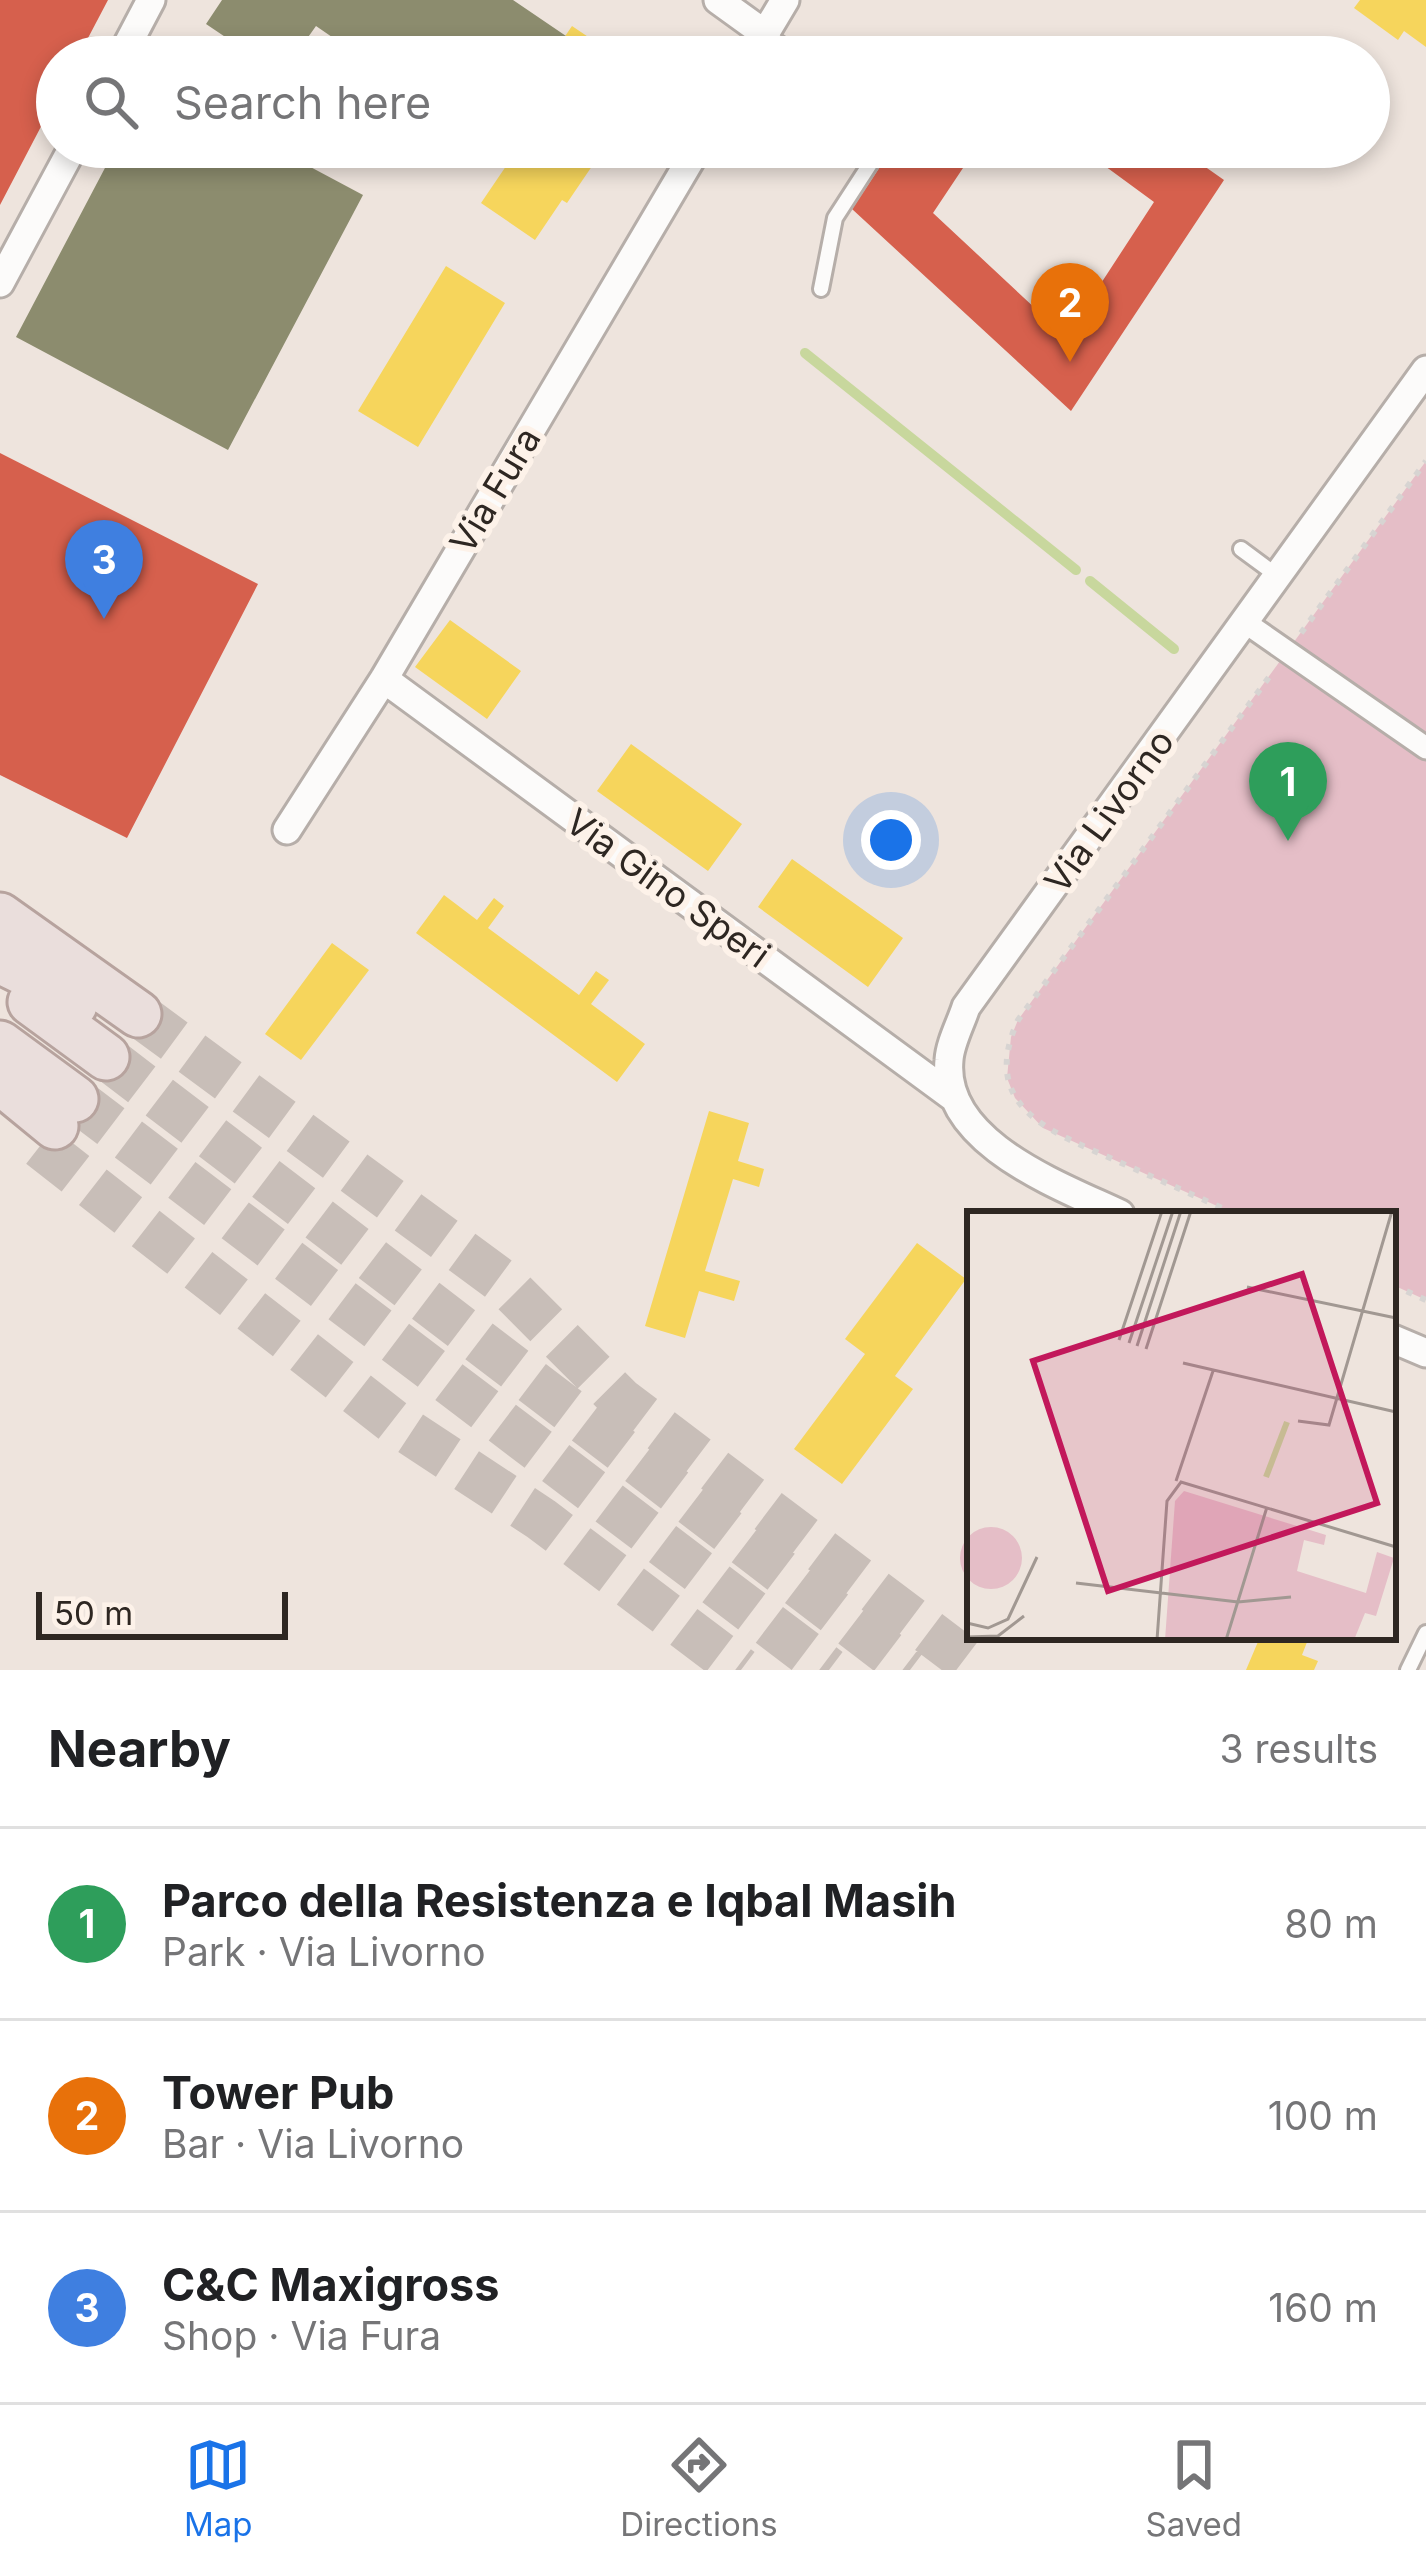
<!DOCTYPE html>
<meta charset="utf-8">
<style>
:root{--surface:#fff;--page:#f2f2f2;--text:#202124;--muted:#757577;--line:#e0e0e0;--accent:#1a73e8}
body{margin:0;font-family:Inter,sans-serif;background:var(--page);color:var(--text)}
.scale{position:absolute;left:36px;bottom:30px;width:252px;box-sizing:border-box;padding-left:12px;border:6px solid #2e2722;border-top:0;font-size:33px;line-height:42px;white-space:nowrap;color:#2e2722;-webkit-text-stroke:9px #fdf2e9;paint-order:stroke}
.you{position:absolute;left:891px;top:840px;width:42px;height:42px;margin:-30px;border:9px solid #fff;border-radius:50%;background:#1a73e8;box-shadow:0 0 0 18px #1a73e833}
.badge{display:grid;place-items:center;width:78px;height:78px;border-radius:50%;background:var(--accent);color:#fff;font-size:39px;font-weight:700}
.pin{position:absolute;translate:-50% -99px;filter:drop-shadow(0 3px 6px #0008)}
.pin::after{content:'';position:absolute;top:63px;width:42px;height:36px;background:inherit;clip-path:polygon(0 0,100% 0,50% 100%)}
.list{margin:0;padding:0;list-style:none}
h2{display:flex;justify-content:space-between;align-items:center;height:156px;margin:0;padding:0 48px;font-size:51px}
h2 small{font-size:39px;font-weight:400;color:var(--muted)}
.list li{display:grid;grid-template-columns:78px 1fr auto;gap:36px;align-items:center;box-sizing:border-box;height:192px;padding:0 48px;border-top:3px solid var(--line)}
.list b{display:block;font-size:45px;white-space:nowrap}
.list p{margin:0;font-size:39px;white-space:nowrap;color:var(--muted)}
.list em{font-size:39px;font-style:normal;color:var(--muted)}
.icon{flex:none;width:66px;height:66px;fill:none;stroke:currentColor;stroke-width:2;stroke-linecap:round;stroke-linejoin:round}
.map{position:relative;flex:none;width:1426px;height:1670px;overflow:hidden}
.search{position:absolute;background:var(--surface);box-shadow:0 6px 18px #0003;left:36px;right:36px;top:36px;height:132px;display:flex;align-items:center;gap:30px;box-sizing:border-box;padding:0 42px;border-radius:66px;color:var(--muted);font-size:45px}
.sheet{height:732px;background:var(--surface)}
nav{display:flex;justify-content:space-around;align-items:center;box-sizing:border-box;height:168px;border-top:3px solid var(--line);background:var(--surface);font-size:33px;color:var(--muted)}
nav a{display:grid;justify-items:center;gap:6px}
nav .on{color:var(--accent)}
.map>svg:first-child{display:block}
</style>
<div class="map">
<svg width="1426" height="1670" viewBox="0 0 1426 1670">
<rect width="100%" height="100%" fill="#eee4dd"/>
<path fill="#e5bec7" d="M1426,461V1300L1393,1285V1214H1235L1043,1128L1015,1098L1007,1078L1011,1037L1018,1020Z"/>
<path fill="#f6d55c" d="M1360,0H1426V47L1404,31L1398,40L1354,8Z
M572,26L618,57H551Z
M519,147H605L567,203L562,200L535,240L481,203Z
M446,266L505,303L418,447L358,411Z
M450,620L521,671L487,719L415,667Z
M631,744L742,824L708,871L597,791Z
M792,859L903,938L868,987L758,907Z
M444,895L477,920L494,898L504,906L488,928L579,995L596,971L609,980L591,1004L645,1044L617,1082L416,933Z
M332,943L369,970L301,1060L265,1034Z
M709,1111L749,1123L738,1161L764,1169L759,1187L733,1179L705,1271L740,1281L734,1301L699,1291L685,1338L645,1326Z
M917,1243L966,1279L895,1376L913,1389L842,1484L794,1449L865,1354L845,1339Z
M1260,1637H1309L1302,1655L1318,1661L1314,1670H1246Z"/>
<path fill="#d6604d" d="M0,0H108L78,57H57V96L0,205Z
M893,147H977L933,213L1066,337L1154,202L1079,147H1177L1224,180L1071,411L852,209Z
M0,453L258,584L127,838L0,775Z"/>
<path fill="#8c8c6e" d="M222,0H513L566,36L551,57H361L316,26L294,57H255L206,24Z
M116,147H273L363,195L228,450L16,337Z"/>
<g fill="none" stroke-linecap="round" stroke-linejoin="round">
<path stroke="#c8d79d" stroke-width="10" d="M805,353L1076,570
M1090,581L1174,649"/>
<path stroke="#c8beb8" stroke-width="45" stroke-dasharray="45 22" stroke-linecap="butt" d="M138,1014L503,1282L621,1400L979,1670
M106,1057L910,1670
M75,1099L829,1670
M40,1146L395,1423L541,1519L741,1670"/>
<g stroke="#b6aea9" stroke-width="20">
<path id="service" d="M765,34L800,57
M821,289L835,218L881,147
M1241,549L1279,577
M1408,1670L1426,1633"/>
</g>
<g stroke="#b6aea9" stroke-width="27">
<path id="pedestrian" d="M1246,623L1426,748"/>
</g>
<g stroke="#b6aea9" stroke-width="33">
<path id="minor" d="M718,0L765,34
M121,57L151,0
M751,57L785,0
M0,283L73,147
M384,679L953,1097
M287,830L384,679L698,147
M1120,1214C1061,1186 941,1143 949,1060C950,1043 961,1023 966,1007L1426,370
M1393,1339L1426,1353"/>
</g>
<g stroke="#b7a39e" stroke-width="51">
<path id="trunk" d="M0,916L138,1014
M0,960L28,974L74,1005
M31,1002L106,1057
M0,1044L75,1099
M0,1081L55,1126"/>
</g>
<path stroke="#d7d4d2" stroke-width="6" stroke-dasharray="6 9" stroke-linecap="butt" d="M1301,633L1426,461
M1235,1214C1196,1196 1157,1179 1117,1161C1052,1132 978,1108 1018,1020L1272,673
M1393,1285L1426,1300"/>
<use href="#service" stroke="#fcfbfa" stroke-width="14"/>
<use href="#pedestrian" stroke="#fcfbfa" stroke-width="21"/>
<use href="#minor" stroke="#fcfbfa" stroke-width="27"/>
<use href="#trunk" stroke="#eadedc" stroke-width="45"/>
</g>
<g text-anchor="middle" stroke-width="12" stroke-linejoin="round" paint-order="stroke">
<g font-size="36" fill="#2e2722" stroke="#fdf2e9">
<text transform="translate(495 490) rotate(-59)" y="13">Via Fura</text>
<text transform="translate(1109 811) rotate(-54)" y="13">Via Livorno</text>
<text transform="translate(668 888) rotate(36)" y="13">Via Gino Speri</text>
</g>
</g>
<g transform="translate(967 1211)">
<rect width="429" height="429" fill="#eee4dd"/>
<path d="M217,280L359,324L357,334L337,329L330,360L399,382L410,341L427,347L409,405L398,402L387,429H198L208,290ZM-7 347a31 31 0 1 1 62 0a31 31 0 1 1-62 0Z" fill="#e5bec7"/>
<path fill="none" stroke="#c8d79d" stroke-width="6" d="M299,266L320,211"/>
<path fill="none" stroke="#a19892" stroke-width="3" d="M280,76L429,107M152,129L195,0M162,132L206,0M170,135L214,0M179,138L224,0M216,152L429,201M331,210L362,214L425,0M209,270L246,160M109,372L271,391L324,386M0,412L21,417L41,408L70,346M0,426L31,425L57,405M190,429L200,290L214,271L429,336M259,429L300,296"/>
<path fill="#c2185b" fill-opacity="0.15" stroke="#c2185b" stroke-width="6" d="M335,63L410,292L141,380L66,150Z"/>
<rect width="429" height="429" fill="none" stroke="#2e2722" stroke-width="6"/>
</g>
</svg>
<div class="scale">50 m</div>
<div class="you"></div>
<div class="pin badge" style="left:1288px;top:841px;background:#2e9e5b">1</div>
<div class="pin badge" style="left:1070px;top:362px;background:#e8710a">2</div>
<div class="pin badge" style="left:104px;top:619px;background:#3f7fe0">3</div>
<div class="search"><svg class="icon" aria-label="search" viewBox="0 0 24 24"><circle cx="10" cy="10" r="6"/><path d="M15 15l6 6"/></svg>Search here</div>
</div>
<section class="sheet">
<h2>Nearby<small>3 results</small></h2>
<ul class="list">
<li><span class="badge" style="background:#2e9e5b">1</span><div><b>Parco della Resistenza e Iqbal Masih</b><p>Park · Via Livorno</p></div><em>80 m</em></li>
<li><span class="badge" style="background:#e8710a">2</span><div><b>Tower Pub</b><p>Bar · Via Livorno</p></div><em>100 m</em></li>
<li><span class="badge" style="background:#3f7fe0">3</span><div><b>C&amp;C Maxigross</b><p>Shop · Via Fura</p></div><em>160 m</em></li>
</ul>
</section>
<nav>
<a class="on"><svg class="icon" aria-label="map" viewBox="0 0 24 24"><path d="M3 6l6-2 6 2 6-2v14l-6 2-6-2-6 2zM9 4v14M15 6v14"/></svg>Map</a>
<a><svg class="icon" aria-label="directions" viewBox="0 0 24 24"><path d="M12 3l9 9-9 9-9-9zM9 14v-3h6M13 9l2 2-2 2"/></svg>Directions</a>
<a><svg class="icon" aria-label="saved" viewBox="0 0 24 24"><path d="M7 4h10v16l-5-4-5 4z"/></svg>Saved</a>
</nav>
